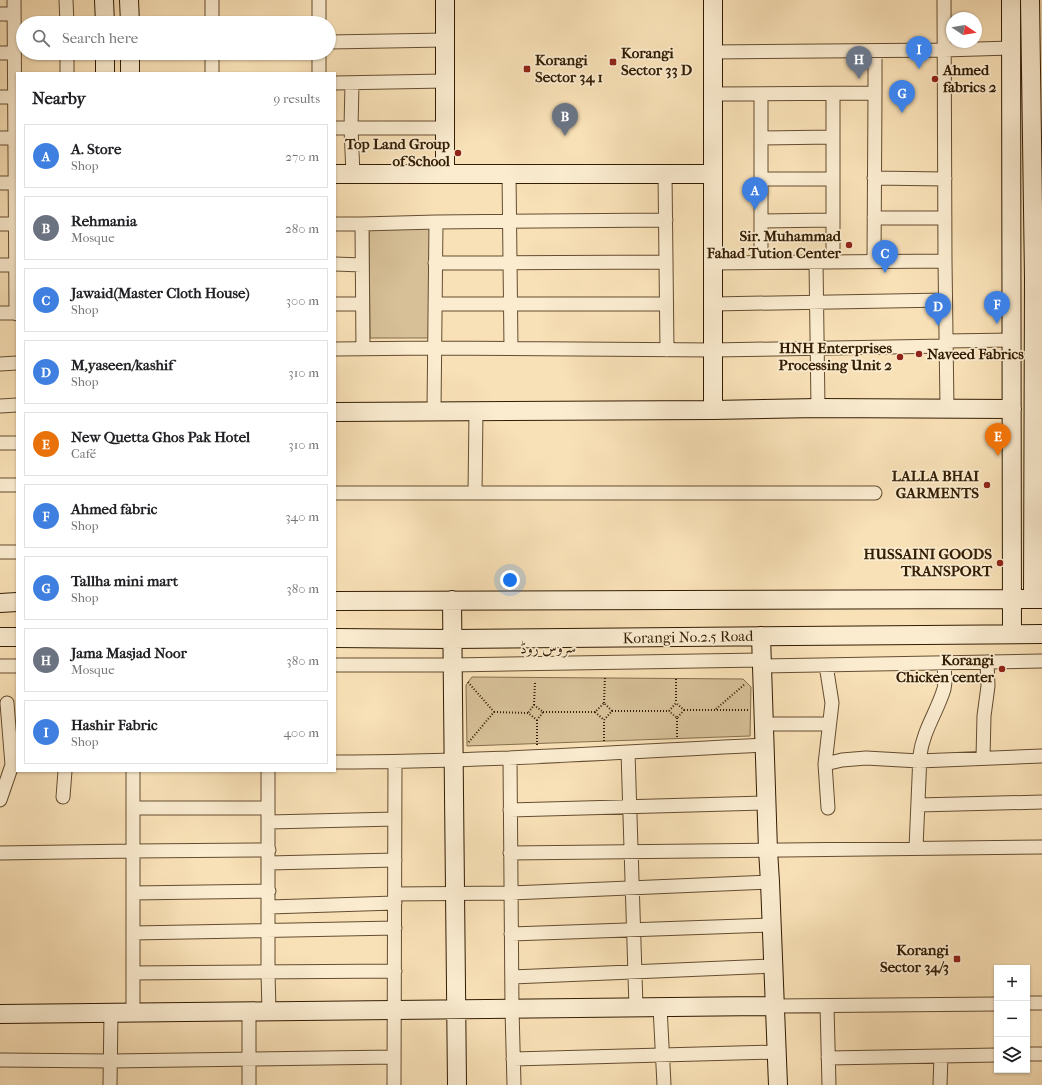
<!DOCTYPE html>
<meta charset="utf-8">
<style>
:root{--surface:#fff;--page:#f2f2f2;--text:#202124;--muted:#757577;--line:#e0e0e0;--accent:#8f2418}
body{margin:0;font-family:"IM FELL French Canon",Amiri,serif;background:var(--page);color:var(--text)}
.controls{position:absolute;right:12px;bottom:12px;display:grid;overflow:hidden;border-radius:0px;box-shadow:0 1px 3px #0004}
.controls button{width:36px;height:36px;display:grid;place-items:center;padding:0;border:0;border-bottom:1px solid var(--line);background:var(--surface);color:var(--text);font:20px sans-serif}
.compass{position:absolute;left:946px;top:12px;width:36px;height:36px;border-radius:50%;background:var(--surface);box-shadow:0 1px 3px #0004;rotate:102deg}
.you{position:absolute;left:510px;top:580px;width:14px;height:14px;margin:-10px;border:3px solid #fff;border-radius:50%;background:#1a73e8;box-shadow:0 0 0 6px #1a73e833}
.badge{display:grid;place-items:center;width:26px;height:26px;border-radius:50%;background:var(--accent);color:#fff;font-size:13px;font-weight:700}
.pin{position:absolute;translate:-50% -33px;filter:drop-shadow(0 1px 2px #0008)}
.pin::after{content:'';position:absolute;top:21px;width:14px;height:12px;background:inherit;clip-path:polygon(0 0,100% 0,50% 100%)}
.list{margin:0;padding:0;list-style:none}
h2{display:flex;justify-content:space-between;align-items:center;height:52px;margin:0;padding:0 16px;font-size:17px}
h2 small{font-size:13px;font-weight:400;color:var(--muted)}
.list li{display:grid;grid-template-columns:26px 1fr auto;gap:12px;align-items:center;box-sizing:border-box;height:64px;margin:0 8px 8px;padding:0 8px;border:1px solid var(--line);border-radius:0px}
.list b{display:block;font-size:15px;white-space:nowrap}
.list p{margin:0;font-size:13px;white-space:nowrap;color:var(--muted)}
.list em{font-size:13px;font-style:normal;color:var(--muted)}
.icon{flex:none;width:22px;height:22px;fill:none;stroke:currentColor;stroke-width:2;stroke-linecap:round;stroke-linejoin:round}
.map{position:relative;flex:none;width:1042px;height:1085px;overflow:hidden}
.search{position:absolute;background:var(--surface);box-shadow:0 1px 3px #0004;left:16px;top:16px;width:320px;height:44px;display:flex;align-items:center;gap:10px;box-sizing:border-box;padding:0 14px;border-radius:22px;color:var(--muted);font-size:15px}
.panel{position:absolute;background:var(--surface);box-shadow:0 1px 3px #0004;left:16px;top:72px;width:320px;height:700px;border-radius:0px}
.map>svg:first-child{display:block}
</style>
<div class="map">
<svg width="1042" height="1085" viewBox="0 0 1042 1085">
<rect width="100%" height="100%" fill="#f9e1b7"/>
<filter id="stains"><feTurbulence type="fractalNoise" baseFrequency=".005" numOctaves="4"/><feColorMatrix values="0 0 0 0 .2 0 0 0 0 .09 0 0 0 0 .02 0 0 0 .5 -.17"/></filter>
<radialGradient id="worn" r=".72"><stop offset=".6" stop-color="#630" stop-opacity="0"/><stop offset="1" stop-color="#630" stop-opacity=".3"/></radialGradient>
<path fill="#d7c098" stroke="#846e4e" d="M369,228H430V338H370Z
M472,677L743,679L751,687L750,736L467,746L466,685Z"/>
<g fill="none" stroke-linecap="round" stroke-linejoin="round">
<g stroke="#644d30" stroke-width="15">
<path id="street" d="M14,0L16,313L17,314
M66,0L67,23
M944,0L945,261L947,409
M0,14H14
M212,23V0
M319,23V0
M329,42L445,40
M875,51V93
M713,52L944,50L1011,48
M0,53H14
M67,53V73
M319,53V73
M212,73V53
M335,83L445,81
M352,83L351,128L353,174
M713,94L875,93L874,262
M833,94V262
M0,97H15
M335,128H445
M0,138H15
M761,138L833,137
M509,173L511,348
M665,174L667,350
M874,178L945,179
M761,179H833
M0,183H15
M874,218H945
M761,221L833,220
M436,222L666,220
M0,224H15
M335,224H362
M761,262V94
M816,262L818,408
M435,263L666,262
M713,263L945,261
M335,264L362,265
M0,265H16
M335,304H362
M435,304H666
M713,304L945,300
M0,313H17
M946,341L1012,340
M363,348L362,224L436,222L434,411
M335,349L434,348L713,350L946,346
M0,364L17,363
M0,406L17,405
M0,443H17
M0,485H17
M335,493H875
M475,493L476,411
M0,552H17
M335,665H452L761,660
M826,665L832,703L825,764L828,808
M0,666H17
M762,666L1042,661
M764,724H829
M628,752L636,1007
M510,758L512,1009L514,1085
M983,758L984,716L988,686L987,662
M335,762C478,762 622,752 765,745
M825,764L842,760L866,758L919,761L1042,756
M268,771V973L269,1011
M63,797L65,771
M0,800L12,765L7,703
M918,805L1042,802
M133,808H268
M510,810L767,803
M269,822L395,819
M916,848L920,755C923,731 937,712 944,689L945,682L944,663
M0,853L133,851L269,850
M510,853L1042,847
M269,863L395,860
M133,893L269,891
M395,894L511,893L770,882
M269,907L395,903
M133,933L395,928
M511,934L772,925
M133,973L395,971
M512,977L773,966
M1027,1003H1042
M775,1006L997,1004
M827,1006L829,1085
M660,1007L664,1085
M249,1011V1085
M133,1013V771
M1027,1054H1042
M828,1058L997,1055
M513,1059L777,1052
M0,1060L111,1061L394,1057
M110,1085L111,1013
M394,1085L395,762
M940,1085L941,1056"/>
</g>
<g stroke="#321c03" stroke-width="20">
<path id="secondary" d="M104,0L105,23
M129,0L130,23
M445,0V173
M1011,0L1012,634
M1030,0L1034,278L1033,599
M105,53V73
M130,53V73
M335,174H713
M713,410V0
M335,412L713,410L818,408L1012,409
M452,600L457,1085
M335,601L1042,599
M0,603L17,602
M761,636L768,850L770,882L778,1085
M0,637H17
M335,638L452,639L1042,634
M0,1014L775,1006"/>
</g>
<path stroke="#321c03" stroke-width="2" stroke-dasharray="1 2" stroke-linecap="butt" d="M676,679V703
M468,682L494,712L468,743
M604,703L605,676
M534,705L535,682
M716,709L745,684
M684,710H750
M612,711H669L676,703L684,710L677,718L669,711
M494,712L528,713L537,720L543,712L534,705L528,713
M543,712H595L604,703L612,711L604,720L595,712
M677,718V738
M537,720V745
M604,741V720"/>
<use href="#street" stroke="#fbecd0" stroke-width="13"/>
<use href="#secondary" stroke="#fbecd0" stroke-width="18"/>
</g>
<g fill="#8f2418" stroke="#fbecd0" stroke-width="1.5">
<rect x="609" y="58" width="8" height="8" rx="2"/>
<rect x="523" y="65" width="8" height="8" rx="2"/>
<circle cx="935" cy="79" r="4"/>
<circle cx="458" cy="153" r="4"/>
<circle cx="849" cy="245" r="4"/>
<circle cx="919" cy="354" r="4"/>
<circle cx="900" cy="357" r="4"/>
<circle cx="987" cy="485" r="4"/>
<circle cx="1000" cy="563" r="4"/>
<circle cx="1002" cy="669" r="4"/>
<rect x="953" y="955" width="8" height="8" rx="2"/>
</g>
<g text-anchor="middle" stroke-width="3.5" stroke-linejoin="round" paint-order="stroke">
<g font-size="15" font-weight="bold" fill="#321c03" stroke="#fbecd0" text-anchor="end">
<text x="621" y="58" text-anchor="start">Korangi<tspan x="621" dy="17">Sector 33 D</tspan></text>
<text x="535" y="65" text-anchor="start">Korangi<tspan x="535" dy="17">Sector 34 1</tspan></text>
<text x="943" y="75" text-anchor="start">Ahmed<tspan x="943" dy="17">fabrics 2</tspan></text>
<text x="450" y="149">Top Land Group<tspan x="450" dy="17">of School</tspan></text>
<text x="841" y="241">Sir. Muhammad<tspan x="841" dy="17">Fahad Tution Center</tspan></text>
<text x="892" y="353">HNH Enterprises<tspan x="892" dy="17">Processing Unit 2</tspan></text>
<text x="927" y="359" text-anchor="start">Naveed Fabrics</text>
<text x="979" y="481">LALLA BHAI<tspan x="979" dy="17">GARMENTS</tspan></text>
<text x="992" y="559">HUSSAINI GOODS<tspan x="992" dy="17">TRANSPORT</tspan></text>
<text x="994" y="665">Korangi<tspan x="994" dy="17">Chicken center</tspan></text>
<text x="949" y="955">Korangi<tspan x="949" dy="17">Sector 34/3</tspan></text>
</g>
<g font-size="15" fill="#321c03" stroke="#fbecd0">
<text transform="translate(688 637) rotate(-1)" y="5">Korangi No.2.5 Road</text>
<text transform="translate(548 648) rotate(-1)" y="5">سروس روڈ</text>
</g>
</g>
<rect width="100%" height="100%" filter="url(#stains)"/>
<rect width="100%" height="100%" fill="url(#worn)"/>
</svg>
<div class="controls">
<button>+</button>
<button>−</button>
<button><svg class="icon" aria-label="layers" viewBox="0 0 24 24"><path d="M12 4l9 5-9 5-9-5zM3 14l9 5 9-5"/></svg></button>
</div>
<svg class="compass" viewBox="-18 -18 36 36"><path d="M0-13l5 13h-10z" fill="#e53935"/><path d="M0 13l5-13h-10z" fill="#757577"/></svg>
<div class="you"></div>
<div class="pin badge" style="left:755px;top:210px;background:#3f7fe0">A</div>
<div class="pin badge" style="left:565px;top:136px;background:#6b7280">B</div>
<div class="pin badge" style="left:885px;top:273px;background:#3f7fe0">C</div>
<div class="pin badge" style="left:938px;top:326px;background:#3f7fe0">D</div>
<div class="pin badge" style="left:998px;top:456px;background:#e8710a">E</div>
<div class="pin badge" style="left:997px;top:324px;background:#3f7fe0">F</div>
<div class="pin badge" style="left:902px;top:113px;background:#3f7fe0">G</div>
<div class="pin badge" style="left:859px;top:79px;background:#6b7280">H</div>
<div class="pin badge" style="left:919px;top:69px;background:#3f7fe0">I</div>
<div class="search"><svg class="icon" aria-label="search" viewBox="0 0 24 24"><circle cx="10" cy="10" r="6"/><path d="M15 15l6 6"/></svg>Search here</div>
<section class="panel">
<h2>Nearby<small>9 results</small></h2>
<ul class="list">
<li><span class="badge" style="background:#3f7fe0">A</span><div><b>A. Store</b><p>Shop</p></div><em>270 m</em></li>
<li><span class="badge" style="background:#6b7280">B</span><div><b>Rehmania</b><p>Mosque</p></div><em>280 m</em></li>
<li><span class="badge" style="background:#3f7fe0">C</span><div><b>Jawaid(Master Cloth House)</b><p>Shop</p></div><em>300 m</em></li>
<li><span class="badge" style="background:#3f7fe0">D</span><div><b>M,yaseen/kashif</b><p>Shop</p></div><em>310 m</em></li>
<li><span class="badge" style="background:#e8710a">E</span><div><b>New Quetta Ghos Pak Hotel</b><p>Café</p></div><em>310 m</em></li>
<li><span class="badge" style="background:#3f7fe0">F</span><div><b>Ahmed fabric</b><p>Shop</p></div><em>340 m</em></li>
<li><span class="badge" style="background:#3f7fe0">G</span><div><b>Tallha mini mart</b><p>Shop</p></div><em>380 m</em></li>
<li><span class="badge" style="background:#6b7280">H</span><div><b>Jama Masjad Noor</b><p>Mosque</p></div><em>380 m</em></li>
<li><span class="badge" style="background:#3f7fe0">I</span><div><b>Hashir Fabric</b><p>Shop</p></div><em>400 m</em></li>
</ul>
</section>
</div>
